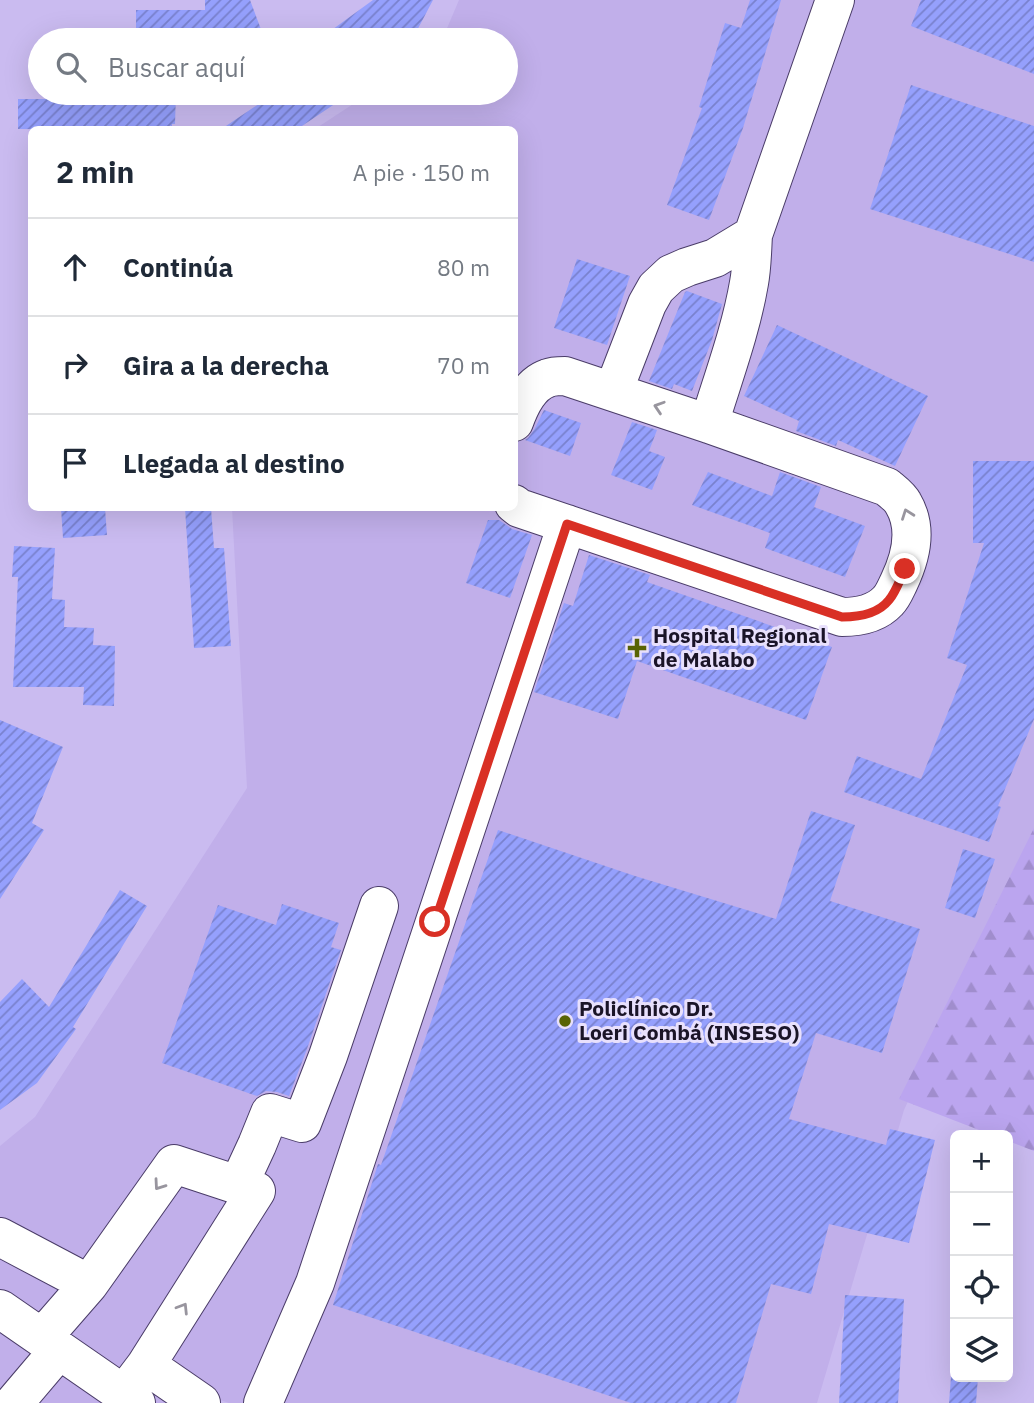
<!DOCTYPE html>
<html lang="es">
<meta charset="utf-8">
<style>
:root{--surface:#fff;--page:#f6f6f7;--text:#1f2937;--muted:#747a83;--line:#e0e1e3}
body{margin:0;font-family:"IBM Plex Sans",sans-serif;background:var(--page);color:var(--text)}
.controls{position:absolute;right:21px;bottom:21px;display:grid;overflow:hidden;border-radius:10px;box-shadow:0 7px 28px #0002}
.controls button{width:63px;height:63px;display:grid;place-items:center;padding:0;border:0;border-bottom:2px solid var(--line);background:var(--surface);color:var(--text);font:35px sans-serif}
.stop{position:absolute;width:21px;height:21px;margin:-16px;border:5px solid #d93025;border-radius:50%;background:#fff}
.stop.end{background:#d93025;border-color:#fff;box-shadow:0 2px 7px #0008}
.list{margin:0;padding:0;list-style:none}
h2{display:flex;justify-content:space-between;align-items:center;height:91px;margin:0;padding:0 28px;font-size:30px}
h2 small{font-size:23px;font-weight:400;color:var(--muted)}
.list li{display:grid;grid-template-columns:46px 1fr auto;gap:21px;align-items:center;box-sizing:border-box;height:98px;padding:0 28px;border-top:2px solid var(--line)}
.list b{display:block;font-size:26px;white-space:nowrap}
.list em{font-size:23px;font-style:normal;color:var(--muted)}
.icon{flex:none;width:38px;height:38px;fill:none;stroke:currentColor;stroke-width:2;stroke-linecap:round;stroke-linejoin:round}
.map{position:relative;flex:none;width:1034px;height:1403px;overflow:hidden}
.search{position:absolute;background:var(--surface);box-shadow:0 7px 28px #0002;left:28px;top:28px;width:490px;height:77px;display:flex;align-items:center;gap:18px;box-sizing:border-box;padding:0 24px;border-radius:38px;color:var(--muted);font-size:26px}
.panel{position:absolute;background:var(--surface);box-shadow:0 7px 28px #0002;left:28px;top:126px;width:490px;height:385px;border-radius:10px}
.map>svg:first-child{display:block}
</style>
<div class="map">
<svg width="1034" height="1403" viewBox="0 0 1034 1403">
<defs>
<pattern id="forest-firs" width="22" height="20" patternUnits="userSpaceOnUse" patternTransform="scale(1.75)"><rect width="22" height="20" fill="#bba5ef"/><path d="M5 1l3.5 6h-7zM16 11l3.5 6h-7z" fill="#a08dcd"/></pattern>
<pattern id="building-hatch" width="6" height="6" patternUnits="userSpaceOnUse" patternTransform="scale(1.75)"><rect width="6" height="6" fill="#95a0fd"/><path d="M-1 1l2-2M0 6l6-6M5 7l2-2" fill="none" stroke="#7981cd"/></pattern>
</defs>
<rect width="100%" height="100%" fill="#cabbf0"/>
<path fill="#c1afea" d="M459,0H1034V832L904,1110L817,1403H229L209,1396L203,1403H0V1146L35,1117L247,788L232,508H514V130L315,129L370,93H506V40H442Z"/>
<path fill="url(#forest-firs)" d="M1034,828V1151L1008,1141V1135H992L899,1099Z"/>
<path fill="url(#building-hatch)" d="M205,0H250L265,40H136V10H205Z
M373,0H433L412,40H318Z
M750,0H781L743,128L709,220L667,205L702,108L699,107L725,23L741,28Z
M921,0H1034V74L911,26Z
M911,85L1034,126V262L870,209Z
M59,93H176L175,124H172V130L18,129V99H59Z
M275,93H351L296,130H220Z
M577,259L630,276L607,345L554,328Z
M687,291L722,304L712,340L692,391L674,384L672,389L649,381L685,292Z
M777,325L928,396L895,466L838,440L836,446L796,431L799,421L744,396Z
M544,410L581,423L570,456L525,440L528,438L534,430Z
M632,422L657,430L649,451L665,457L652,490L611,475Z
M973,461H1034V719L998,806L1001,807L989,842L844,792L857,756L921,779L967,665L947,658L984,543H973Z
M708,472L772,496L780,472L821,487L814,507L865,526L845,577L765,548L770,533L692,505Z
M61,508H105L107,535L63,538Z
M185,508H211L214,548H224L231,646L194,648Z
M488,520H499L512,529L532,535L510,598L466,583Z
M14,546L55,548L52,599L65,600L64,627L94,628L93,645L115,646L114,706L83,705L84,687H13L18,577H12Z
M589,555L650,575L647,582L832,647L806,720L637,661L618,719L534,692L564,603L573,606Z
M0,720L63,747L32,823L44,830L0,899Z
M811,811L855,825L830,901L920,929L882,1053L816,1033L789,1119L886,1145L890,1129L935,1140L909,1243L829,1224L811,1294L771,1284L736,1403H631L333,1305L378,1164L381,1165L498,830L635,876L776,919Z
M963,849L995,859L975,918L945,908Z
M120,890L147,906L73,1027L76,1029L37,1083L0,1110V1002L22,979L49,1007Z
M282,904L339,923L331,947L341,950L307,1049L289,1096L277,1092L266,1091L257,1096L162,1063L218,905L276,925Z
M845,1295L904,1299L898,1403H839Z
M951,1377H978L976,1403H949Z"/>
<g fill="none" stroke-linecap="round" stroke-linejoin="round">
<g stroke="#4a3c68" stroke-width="40">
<path id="minor" d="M613,392L647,304L656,288L671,274L687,267L715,258L753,235L835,0
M514,422C520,405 530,384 548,378C553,376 560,376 565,376L709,424L887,487C893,492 900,497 903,503C918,528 911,557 899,582C896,588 893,596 888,601C876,614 858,617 842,617L519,508L514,504
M709,424C723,378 741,330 749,283C752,267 752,251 753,235
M238,1186L257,1145L270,1113L302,1123L328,1056L379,906
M0,1237L89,1284L174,1164L256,1191L146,1365L124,1394
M0,1309L136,1403
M42,1338L89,1284
M146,1365L201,1403
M14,1403L59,1350
M263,1403L315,1283L567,524"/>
</g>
<use href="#minor" stroke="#fff" stroke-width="38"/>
</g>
<defs><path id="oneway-chevron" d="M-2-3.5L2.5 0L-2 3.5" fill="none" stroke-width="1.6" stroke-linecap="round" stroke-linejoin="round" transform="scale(1.75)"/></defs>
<g stroke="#98959e">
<use href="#oneway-chevron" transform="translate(659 407) rotate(-162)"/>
<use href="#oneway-chevron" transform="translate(907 514) rotate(-110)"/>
<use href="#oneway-chevron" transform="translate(159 1185) rotate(125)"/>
<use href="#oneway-chevron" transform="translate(183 1308) rotate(-58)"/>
</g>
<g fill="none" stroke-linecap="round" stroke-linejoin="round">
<path stroke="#d93025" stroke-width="9" d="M435,922L567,524L842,617C858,617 878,614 889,600C896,592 900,579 905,569"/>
</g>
<g fill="#586305" stroke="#e8e0fc" stroke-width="2.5">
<path d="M633.5 637.5h7v7h7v7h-7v7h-7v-7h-7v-7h7z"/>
<circle cx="565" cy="1021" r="7"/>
</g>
<g text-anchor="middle" stroke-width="6" stroke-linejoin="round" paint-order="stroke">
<g font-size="21" font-weight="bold" fill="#1a1427" stroke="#e8e0fc" text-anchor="start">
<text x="653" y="643">Hospital Regional<tspan x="653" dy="24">de Malabo</tspan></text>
<text x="579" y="1016">Policlínico Dr.<tspan x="579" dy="24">Loeri Combá (INSESO)</tspan></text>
</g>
</g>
</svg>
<div class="controls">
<button>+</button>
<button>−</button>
<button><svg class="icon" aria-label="locate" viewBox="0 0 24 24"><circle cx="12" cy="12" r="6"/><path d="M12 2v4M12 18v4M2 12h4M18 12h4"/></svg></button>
<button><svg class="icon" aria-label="layers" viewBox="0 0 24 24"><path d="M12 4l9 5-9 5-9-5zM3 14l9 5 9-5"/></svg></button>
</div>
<div class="stop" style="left:435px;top:922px"></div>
<div class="stop end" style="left:905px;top:569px"></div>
<div class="search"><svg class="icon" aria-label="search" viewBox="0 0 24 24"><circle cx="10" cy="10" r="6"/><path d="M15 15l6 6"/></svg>Buscar aquí</div>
<section class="panel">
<h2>2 min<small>A pie · 150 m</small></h2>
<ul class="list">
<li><svg class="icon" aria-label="ahead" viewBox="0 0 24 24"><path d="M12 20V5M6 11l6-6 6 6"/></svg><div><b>Continúa</b></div><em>80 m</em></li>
<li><svg class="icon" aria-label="right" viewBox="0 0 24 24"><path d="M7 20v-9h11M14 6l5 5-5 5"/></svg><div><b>Gira a la derecha</b></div><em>70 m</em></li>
<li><svg class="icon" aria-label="arrive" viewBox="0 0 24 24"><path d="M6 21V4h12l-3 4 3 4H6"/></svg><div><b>Llegada al destino</b></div></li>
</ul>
</section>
</div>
